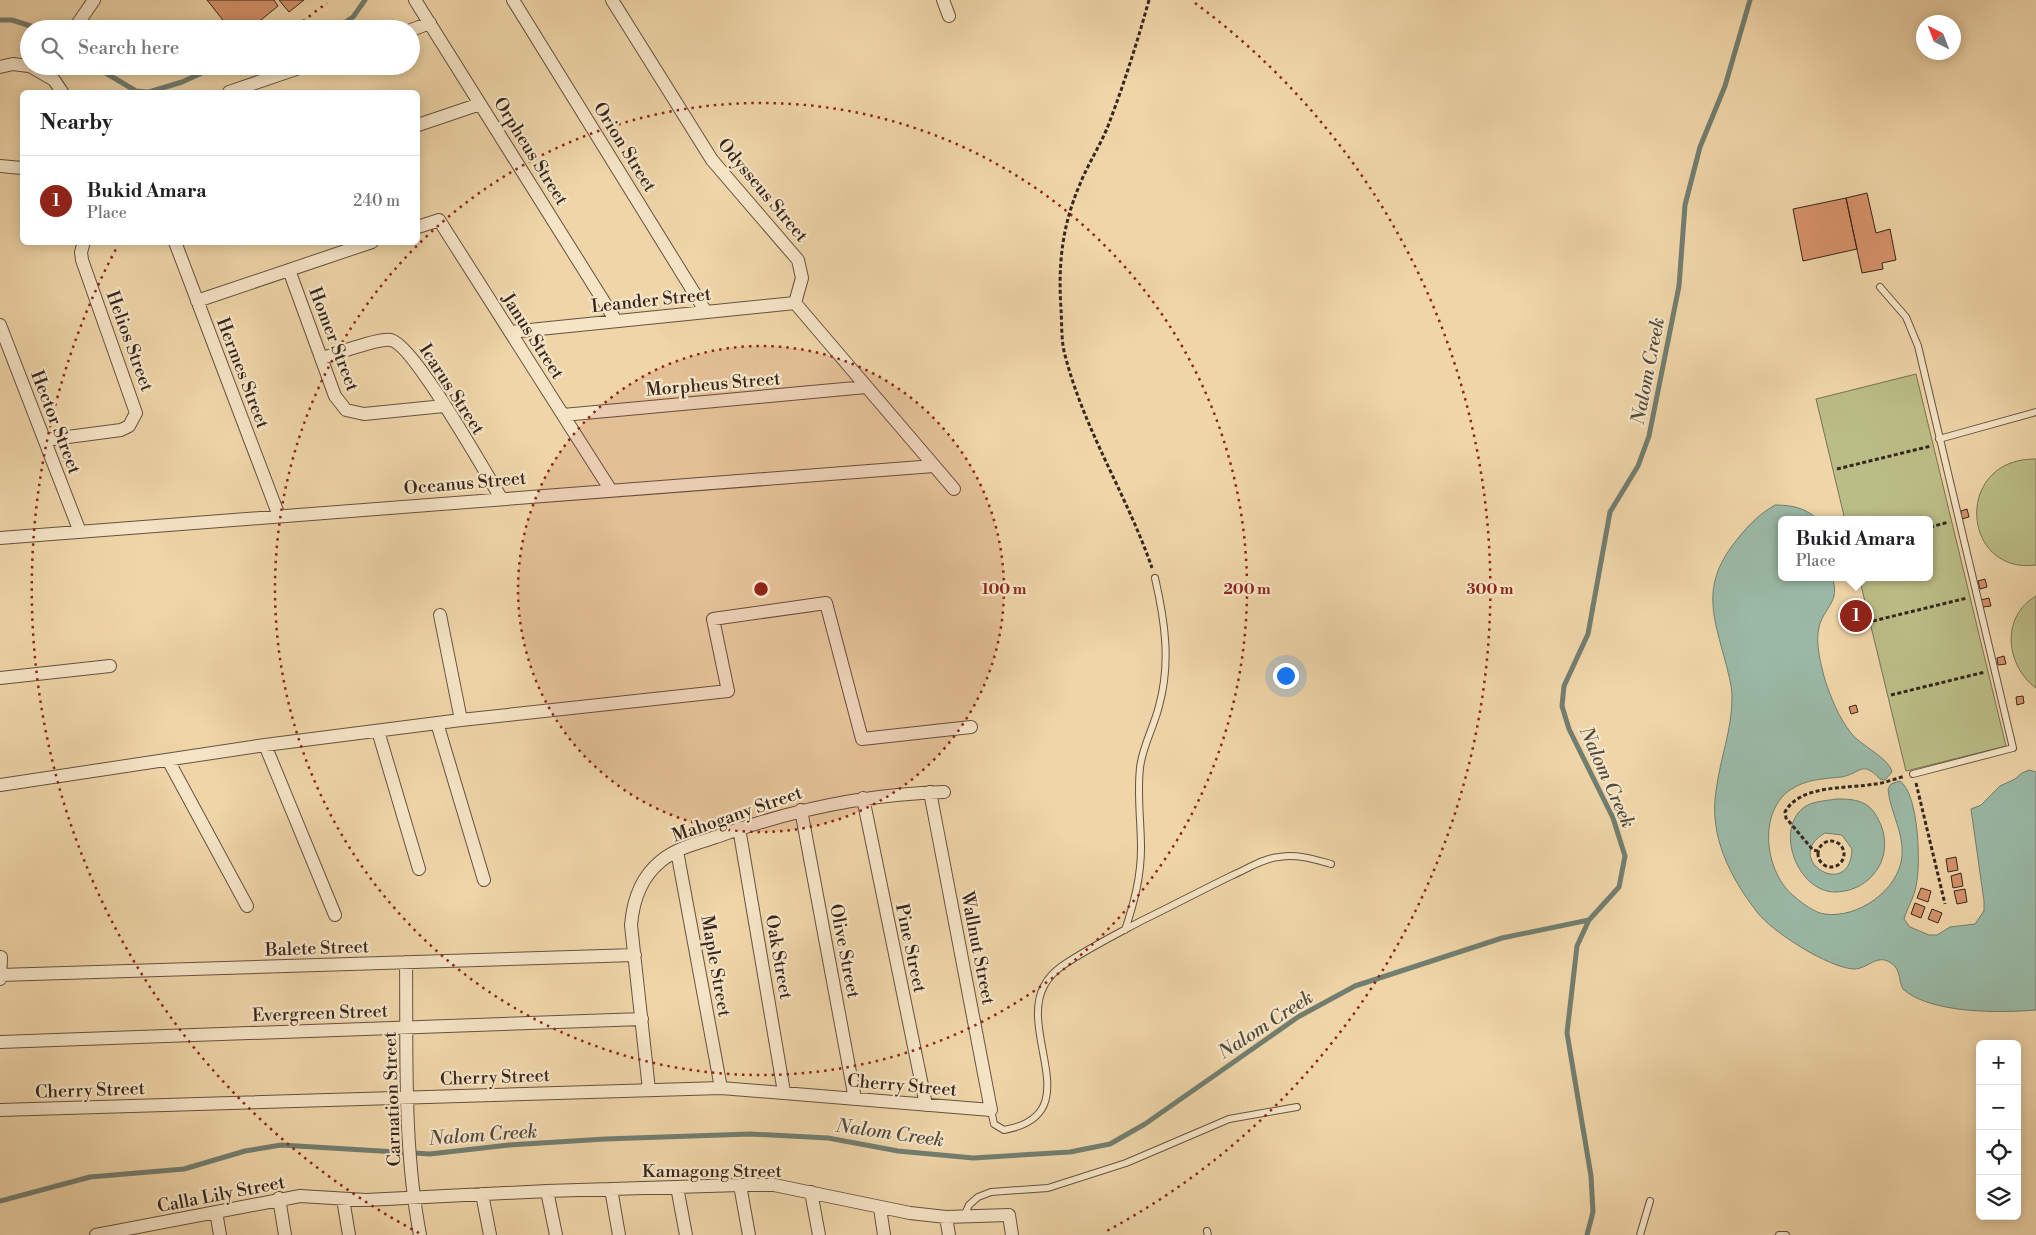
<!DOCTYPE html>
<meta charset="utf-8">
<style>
:root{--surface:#fff;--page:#f2f2f2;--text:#202124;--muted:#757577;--line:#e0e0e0;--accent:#8f2418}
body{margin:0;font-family:"Libre Bodoni",serif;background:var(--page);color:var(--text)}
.controls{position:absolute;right:15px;bottom:15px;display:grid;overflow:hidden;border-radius:8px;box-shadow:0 2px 12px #0003}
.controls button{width:45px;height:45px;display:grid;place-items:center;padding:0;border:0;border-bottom:1px solid var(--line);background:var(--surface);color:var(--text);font:25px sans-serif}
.compass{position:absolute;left:1916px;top:15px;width:45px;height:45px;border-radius:50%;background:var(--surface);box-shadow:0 2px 12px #0003;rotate:318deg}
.you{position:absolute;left:1285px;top:675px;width:18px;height:18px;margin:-12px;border:4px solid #fff;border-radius:50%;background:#1a73e8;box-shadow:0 0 0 8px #1a73e833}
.badge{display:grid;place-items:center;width:32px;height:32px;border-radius:50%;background:var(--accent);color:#fff;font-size:16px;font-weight:700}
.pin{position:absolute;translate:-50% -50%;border:2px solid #fff;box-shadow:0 1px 5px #0006}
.popup{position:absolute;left:1778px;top:516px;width:155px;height:65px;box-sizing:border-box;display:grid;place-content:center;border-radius:8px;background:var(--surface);filter:drop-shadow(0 1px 4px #0005);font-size:16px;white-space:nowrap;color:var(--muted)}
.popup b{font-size:19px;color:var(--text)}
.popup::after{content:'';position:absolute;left:50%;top:100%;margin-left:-10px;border:10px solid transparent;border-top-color:var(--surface)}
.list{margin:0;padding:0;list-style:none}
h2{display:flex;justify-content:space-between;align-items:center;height:65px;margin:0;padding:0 20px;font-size:21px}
h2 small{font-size:16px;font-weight:400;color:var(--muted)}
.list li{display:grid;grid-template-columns:32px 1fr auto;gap:15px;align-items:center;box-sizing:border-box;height:90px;padding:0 20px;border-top:1px solid var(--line)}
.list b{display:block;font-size:19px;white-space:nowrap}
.list p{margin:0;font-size:16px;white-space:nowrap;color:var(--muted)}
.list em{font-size:16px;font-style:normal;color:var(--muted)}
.icon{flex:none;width:28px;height:28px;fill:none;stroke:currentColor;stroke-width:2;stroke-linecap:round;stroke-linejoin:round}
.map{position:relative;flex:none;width:2036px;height:1235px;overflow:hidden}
.search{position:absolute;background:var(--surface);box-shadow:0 2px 12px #0003;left:20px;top:20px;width:400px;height:55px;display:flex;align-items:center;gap:12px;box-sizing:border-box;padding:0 18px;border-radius:28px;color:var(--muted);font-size:19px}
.panel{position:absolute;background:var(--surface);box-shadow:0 2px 12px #0003;left:20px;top:90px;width:400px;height:155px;border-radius:8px}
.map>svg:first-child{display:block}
</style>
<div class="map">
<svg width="2036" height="1235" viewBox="0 0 2036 1235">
<rect width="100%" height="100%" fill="#efd5a8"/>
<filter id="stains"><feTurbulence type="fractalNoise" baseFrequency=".004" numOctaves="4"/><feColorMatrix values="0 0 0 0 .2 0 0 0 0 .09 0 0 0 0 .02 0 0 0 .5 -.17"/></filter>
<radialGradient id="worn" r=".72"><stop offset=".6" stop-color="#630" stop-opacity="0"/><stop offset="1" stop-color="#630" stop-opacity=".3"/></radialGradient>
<path fill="#bbbd86" stroke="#797252" d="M1916,374L2006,746L1906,771L1859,577H1930V520H1845L1816,399Z
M2036,459V565C1961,575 1953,458 2036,459Z
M2036,596V688C2006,666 2000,617 2036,596Z"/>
<path fill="#9ab9a6" stroke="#727e70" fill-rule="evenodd" d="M1775,505C1793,505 1805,508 1819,520H1782V577H1832C1841,602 1824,607 1819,627C1815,643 1821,665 1825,680C1831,698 1839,718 1851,733C1860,745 1889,758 1892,772L1885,780L1880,779C1861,759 1861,774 1841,777C1823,779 1806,779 1790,790C1757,813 1765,874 1795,897C1803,904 1814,912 1824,914C1858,919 1899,890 1902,856C1904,832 1890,812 1888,789L1891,784L1900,781C1919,794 1921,866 1916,886C1914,898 1907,908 1904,919L1910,927L1929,935H1937L1950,927L1975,924L1984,911V901L1971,809L1981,805L2000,786L2015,779L2022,773L2029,770L2036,772V1010C2002,1013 1930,1014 1903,989C1898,980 1901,969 1891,963C1877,953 1868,969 1854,969C1829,968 1772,932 1757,912C1730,877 1709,836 1716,791C1720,759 1732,730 1732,698C1732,686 1729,676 1726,664C1714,618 1701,588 1732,546C1745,529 1756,516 1775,505Z
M1836,799C1846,799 1856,799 1865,804C1874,809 1877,817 1881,825C1894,858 1871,891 1836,892C1797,893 1773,827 1806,806C1815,801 1825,801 1836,799ZM1825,833L1842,835L1852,849C1851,902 1780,859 1825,833Z"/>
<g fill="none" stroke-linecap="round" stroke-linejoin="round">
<path stroke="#727e70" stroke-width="5" d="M0,20H12L40,29
M335,29L353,17L365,0
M94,66L136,91L147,92
M149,92L182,82L217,66
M0,1201L90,1177L184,1169L245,1151L281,1145L430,1154L509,1145L605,1139L750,1134L828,1138L898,1151L973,1158L1070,1152L1110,1144L1145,1124L1298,1017L1355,986L1502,938L1589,920L1619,887L1625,856L1613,818L1569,729L1562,706L1564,686L1588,634L1610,512L1638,466L1649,436L1679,286L1685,205L1700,147L1725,86L1750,0
M1587,1235L1593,1212L1591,1176L1567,1033L1577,946L1589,920"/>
</g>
<path fill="#d7936b" stroke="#37261e" d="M207,0H274L278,6L250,29H230Z
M279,0H304L289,12Z
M1867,193L1876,233L1890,229L1896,260L1882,263L1883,269L1862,273L1846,198Z
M1846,198L1857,249L1803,261L1793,209Z
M1967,509L1969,517L1962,519L1961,511Z
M1985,579L1987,587L1980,589L1978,581Z
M1989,598L1991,606L1983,607L1981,600Z
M2004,656L2006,664L1998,665L1997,658Z
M2023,696L2024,703L2017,705L2016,697Z
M1856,705L1858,712L1851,714L1849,707Z
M1956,857L1958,870L1948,872L1946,859Z
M1961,873L1963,886L1953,888L1951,876Z
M1921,888L1931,891L1928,902L1917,898Z
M1965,889L1967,902L1957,904L1954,891Z
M1915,903L1925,907L1921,918L1911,914Z
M1932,909L1942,913L1938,923L1928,919Z"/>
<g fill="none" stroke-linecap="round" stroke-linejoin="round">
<g stroke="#655240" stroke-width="8">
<path id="service" d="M1880,287L1906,317L1918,346L2013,748L1913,774
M1939,439L2036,412
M1125,930C1134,903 1141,877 1141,848C1141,821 1137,795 1140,768C1142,747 1154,727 1159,706C1171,663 1165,621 1155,578
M991,1110L994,1124L1004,1130C1089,1115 1018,1034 1044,986C1048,978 1055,971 1062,966C1087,949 1115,935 1141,921C1172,906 1202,890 1233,875C1247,869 1264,858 1279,857C1298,854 1313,859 1331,864
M964,1216L969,1205L978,1197L991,1192L1048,1188L1126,1163L1229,1119L1297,1107
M1207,1231L1208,1235
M1640,1235L1650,1201
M1779,1235H1786"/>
</g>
<g stroke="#655240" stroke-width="14">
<path id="minor" d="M415,0L616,321
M513,0L706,312
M612,0L712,160L798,260L802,278L795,303
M943,0L949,16
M74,29L94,0
M411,30L430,23
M30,66L54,80L62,92
M0,67L13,64L29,66
M229,92L305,66
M418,125L480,104
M0,166L22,168
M418,227L439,220L610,489
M175,242L279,516
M289,270L335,396L346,410L364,414L444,406
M197,301L372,242
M795,303L954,489
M0,325L80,532
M510,332L795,303
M322,358C336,354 378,338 391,340C414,345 485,472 501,498
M563,415L866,387
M45,440L121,430L129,426L136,413L82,260L81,252L84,242
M0,538L934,466
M440,615L461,720
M0,678L110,666
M437,723L484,880
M378,731L419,869
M265,745L335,915
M168,760L247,906
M0,785L265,745L461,720L728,691L713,619L826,603L862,739L971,727
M863,798L926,1105
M801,810L855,1099
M739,828L784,1092
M677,851L721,1088
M406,962C407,1053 403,1146 420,1235
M0,975L635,955
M0,979L1,957
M0,1042L642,1019
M649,1090L631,925C633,901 641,877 661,861C676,848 698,843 716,837C791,810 865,794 944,792
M0,1110L721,1088L991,1110L930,792
M740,1185L749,1235
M677,1187L686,1235
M611,1189L619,1235
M547,1191L556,1235
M811,1192L819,1235
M482,1194L490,1235
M279,1198L285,1235
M343,1199L349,1235
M880,1208L884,1235
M216,1212L220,1235
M946,1217L949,1235
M96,1235L300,1196L366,1200L547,1191L740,1185H774L910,1213L946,1217L1009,1215L1012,1235"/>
</g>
<path stroke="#37261e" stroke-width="3" stroke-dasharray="4 2.5" stroke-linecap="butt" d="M1149,0C1137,43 1124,84 1108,126C1100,146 1088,164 1080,184C1062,226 1058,264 1061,309C1062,324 1061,341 1065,355C1084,430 1127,495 1152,568
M1837,469L1931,446
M1930,527L1949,522
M1873,621L1967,598
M1891,695L1985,672
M1916,783L1945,904
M1818 854a13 13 0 1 1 26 0a13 13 0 1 1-26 0Z
M1818,851L1813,850L1786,818L1785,812C1800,784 1848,789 1875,784C1885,783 1895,779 1905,776"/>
<use href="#service" stroke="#f5e4c6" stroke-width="6"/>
<use href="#minor" stroke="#f5e4c6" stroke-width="12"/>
</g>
<circle cx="761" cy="589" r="243" fill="#8f2418" fill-opacity=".12"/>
<g fill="none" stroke="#8f2418" stroke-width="2.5" stroke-dasharray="2.5 5">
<circle cx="761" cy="589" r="243"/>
<circle cx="761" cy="589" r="486"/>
<path d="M419 1233A729 729 0 0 1 117 247M297 26A729 729 0 0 1 327 3M1195 3A729 729 0 0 1 1103 1233"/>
</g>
<g text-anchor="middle" stroke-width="4.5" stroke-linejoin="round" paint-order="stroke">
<g font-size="18" fill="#37261e" stroke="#f5e4c6">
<text transform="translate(625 147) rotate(58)" y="6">Orion Street</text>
<text transform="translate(531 151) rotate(58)" y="6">Orpheus Street</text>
<text transform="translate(763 190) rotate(50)" y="6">Odysseus Street</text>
<text transform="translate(651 300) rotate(-6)" y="6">Leander Street</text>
<text transform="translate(533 336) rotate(57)" y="6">Janus Street</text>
<text transform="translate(334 339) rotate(69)" y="6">Homer Street</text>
<text transform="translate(130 341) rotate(70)" y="6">Helios Street</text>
<text transform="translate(243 373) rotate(69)" y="6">Hermes Street</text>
<text transform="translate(713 384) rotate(-5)" y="6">Morpheus Street</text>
<text transform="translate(452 389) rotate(57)" y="6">Icarus Street</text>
<text transform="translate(56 422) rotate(69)" y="6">Hector Street</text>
<text transform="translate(465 483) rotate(-5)" y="6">Oceanus Street</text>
<text transform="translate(737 814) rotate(-19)" y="6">Mahogany Street</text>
<text transform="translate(317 948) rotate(-2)" y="6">Balete Street</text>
<text transform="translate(911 948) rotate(78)" y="6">Pine Street</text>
<text transform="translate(978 948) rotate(79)" y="6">Wallnut Street</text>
<text transform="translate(845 951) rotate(79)" y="6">Olive Street</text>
<text transform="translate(779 957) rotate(80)" y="6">Oak Street</text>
<text transform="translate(716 966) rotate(80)" y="6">Maple Street</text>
<text transform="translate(320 1013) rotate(-2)" y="6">Evergreen Street</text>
<text transform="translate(495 1077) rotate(-2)" y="6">Cherry Street</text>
<text transform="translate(902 1085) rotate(5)" y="6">Cherry Street</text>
<text transform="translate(90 1090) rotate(-2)" y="6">Cherry Street</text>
<text transform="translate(392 1099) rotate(-92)" y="6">Carnation Street</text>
<text x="712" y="1177">Kamagong Street</text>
<text transform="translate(221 1194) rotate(-11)" y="6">Calla Lily Street</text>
</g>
<g font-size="19" font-style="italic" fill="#504b40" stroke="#f5e4c6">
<text transform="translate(1647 371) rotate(-79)" y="7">Nalom Creek</text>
<text transform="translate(1608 777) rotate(66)" y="7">Nalom Creek</text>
<text transform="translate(1265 1024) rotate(-33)" y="7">Nalom Creek</text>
<text transform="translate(890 1132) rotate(8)" y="7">Nalom Creek</text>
<text transform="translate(483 1134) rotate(-4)" y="7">Nalom Creek</text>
</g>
</g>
<circle cx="761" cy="589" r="8" fill="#8f2418" stroke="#f5e4c6" stroke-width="2.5"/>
<g font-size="15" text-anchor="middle" font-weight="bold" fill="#8f2418" stroke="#f5e4c6" stroke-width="4.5" stroke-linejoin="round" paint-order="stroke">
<text x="1004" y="594">100 m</text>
<text x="1247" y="594">200 m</text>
<text x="1490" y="594">300 m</text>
</g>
<rect width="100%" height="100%" filter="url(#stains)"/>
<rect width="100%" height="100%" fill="url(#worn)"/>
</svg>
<div class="controls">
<button>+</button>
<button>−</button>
<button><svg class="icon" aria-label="locate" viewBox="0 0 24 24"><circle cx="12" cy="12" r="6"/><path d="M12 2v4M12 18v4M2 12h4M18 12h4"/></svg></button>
<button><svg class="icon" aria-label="layers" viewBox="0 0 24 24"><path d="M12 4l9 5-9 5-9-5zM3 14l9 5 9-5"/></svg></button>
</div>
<svg class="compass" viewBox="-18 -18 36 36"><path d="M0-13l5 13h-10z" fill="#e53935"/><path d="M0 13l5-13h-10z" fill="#757577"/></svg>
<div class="you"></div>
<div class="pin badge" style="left:1856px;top:616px">1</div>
<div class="popup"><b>Bukid Amara</b>Place</div>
<div class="search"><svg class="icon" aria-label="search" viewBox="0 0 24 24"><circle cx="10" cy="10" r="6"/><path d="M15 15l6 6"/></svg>Search here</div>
<section class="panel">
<h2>Nearby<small></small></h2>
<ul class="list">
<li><span class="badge">1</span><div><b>Bukid Amara</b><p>Place</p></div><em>240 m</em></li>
</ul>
</section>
</div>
